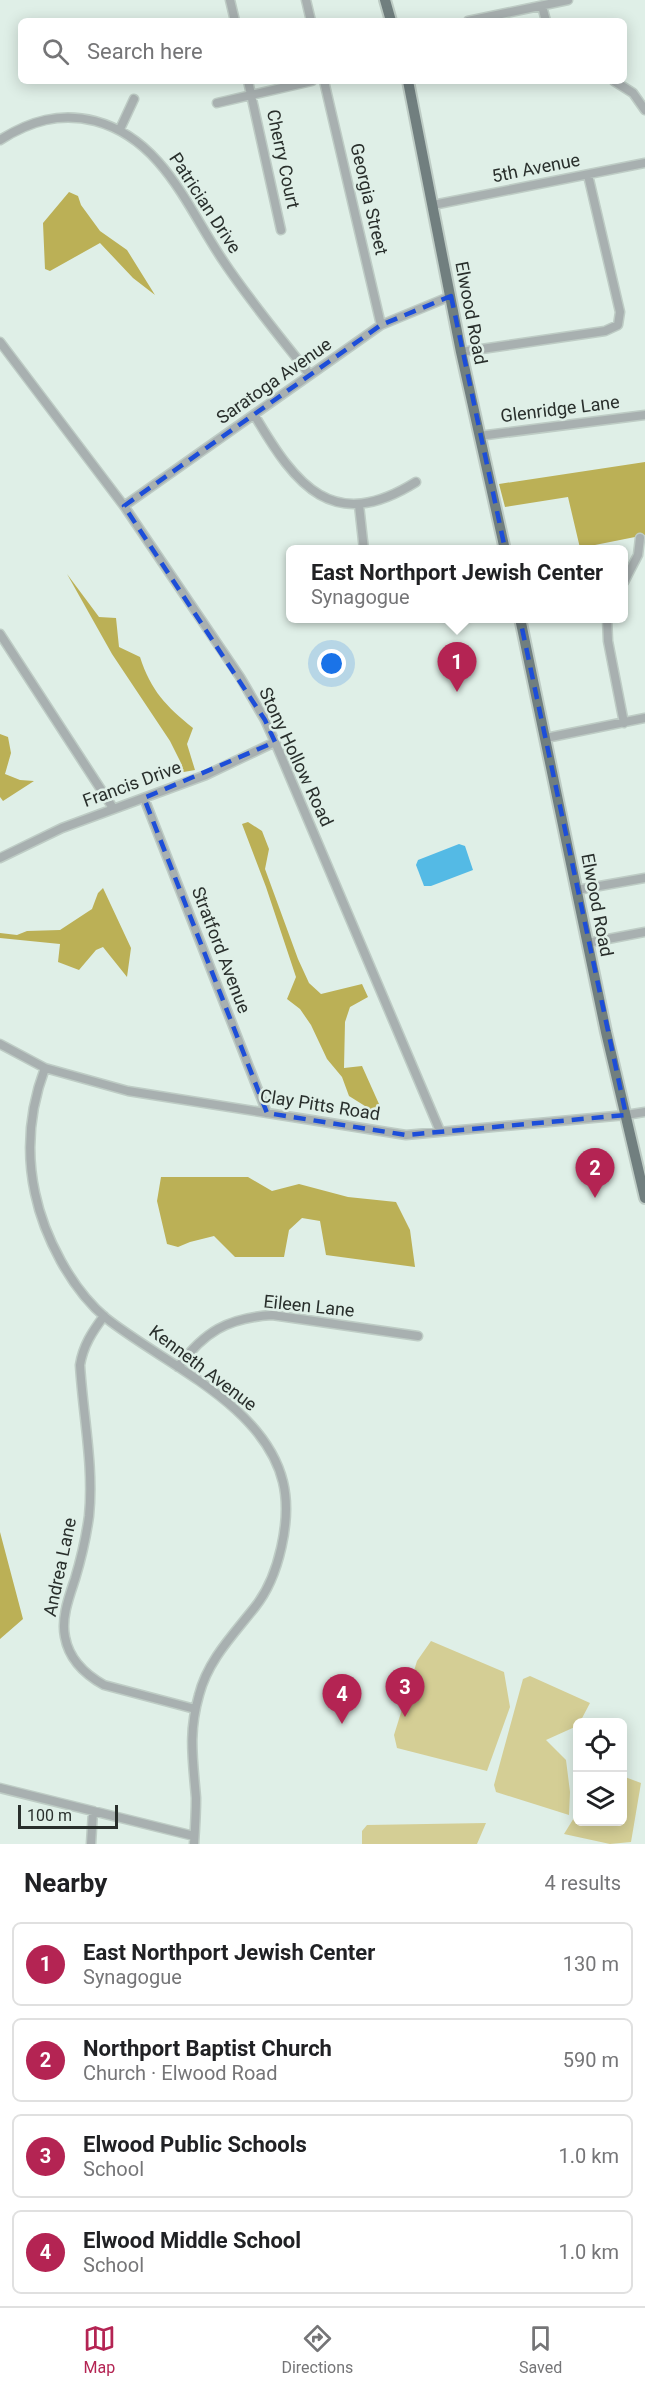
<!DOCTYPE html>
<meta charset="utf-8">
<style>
:root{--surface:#fff;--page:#f6f6f6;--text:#202124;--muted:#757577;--line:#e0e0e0;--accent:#b42453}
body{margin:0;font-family:Roboto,sans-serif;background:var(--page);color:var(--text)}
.controls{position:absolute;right:18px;bottom:18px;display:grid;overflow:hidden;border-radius:9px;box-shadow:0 3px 15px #0003}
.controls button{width:54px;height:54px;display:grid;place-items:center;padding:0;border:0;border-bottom:2px solid var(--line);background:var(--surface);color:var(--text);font:30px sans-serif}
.scale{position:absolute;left:18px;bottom:15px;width:100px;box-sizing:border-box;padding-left:6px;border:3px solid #292f2c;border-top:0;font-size:16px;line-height:21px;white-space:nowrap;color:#292f2c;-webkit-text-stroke:4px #dfefe7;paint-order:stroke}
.you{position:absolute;left:332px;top:664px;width:21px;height:21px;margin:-15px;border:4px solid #fff;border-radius:50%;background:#1a73e8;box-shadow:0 0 0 9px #1a73e833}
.badge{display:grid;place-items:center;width:39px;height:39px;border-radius:50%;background:var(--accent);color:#fff;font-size:20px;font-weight:700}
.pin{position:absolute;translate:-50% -50px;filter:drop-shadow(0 2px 3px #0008)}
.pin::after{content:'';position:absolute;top:32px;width:21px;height:18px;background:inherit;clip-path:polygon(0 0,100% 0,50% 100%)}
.popup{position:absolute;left:286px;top:545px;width:342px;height:78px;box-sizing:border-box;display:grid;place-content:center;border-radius:9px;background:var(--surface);filter:drop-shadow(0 2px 4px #0005);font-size:20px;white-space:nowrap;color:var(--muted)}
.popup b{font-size:22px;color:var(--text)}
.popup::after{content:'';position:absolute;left:50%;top:100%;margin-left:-12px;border:12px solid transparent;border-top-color:var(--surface)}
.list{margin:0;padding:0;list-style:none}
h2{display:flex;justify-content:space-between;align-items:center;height:78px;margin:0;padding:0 24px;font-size:26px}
h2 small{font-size:20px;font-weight:400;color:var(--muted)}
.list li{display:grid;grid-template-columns:39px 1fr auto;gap:18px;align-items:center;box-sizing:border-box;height:84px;margin:0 12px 12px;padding:0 12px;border:2px solid var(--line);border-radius:9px}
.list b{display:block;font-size:22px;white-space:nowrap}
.list p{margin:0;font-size:20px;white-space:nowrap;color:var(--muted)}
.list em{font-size:20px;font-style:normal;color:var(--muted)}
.icon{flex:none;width:33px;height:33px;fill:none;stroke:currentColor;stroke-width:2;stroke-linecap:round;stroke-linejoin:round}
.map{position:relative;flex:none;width:645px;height:1844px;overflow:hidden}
.search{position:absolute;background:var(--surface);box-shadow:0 3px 15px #0003;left:18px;right:18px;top:18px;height:66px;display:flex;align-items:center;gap:15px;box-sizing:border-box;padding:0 21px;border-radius:9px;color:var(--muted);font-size:22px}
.sheet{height:462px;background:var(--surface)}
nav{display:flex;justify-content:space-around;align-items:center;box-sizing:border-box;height:84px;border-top:2px solid var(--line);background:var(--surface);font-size:16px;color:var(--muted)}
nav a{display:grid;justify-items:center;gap:3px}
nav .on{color:var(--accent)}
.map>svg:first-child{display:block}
</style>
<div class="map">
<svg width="645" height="1844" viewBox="0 0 645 1844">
<rect width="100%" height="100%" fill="#dfefe7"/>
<path fill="#d4ce95" d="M431,1641L504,1672L510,1707L487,1771L397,1748L394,1735L417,1661Z
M530,1676L590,1703L580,1722H578L577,1726L546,1740L566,1760L570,1792L569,1815L496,1792L494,1785L523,1679Z
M625,1777L641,1783L631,1842L610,1844L564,1834L577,1813L578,1822H622L623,1778Z
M486,1823L477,1844H362V1831L367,1825Z"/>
<path fill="#bbb056" d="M69,192L78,196L81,205L100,231L127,250L155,295L133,278L100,243L50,271L45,269L43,223Z
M645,462V535L580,548L568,497L505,507L499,484Z
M67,574L99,617L116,618L119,647L140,657C151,691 166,706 193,728L187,744L195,770L178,773L182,765L170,741L112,654Z
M0,734L8,737L11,753L5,774L20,780L34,781L3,801L0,797Z
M248,822L262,831L269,849L265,869L298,959L309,983L321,994L362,984L368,997L350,1007L345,1022L344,1068L362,1066L379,1104L373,1111L349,1096L342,1077L327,1059L311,1025L300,1009L287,999L296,977L266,887L242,824Z
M103,888L131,948L127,977L103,947L96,950L79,970L58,962L60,944L0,938V933L17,935L27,931L60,930L92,909L98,893Z
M161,1177H248L272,1191L299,1184L348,1197L396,1202L410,1230L415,1267L326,1255L320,1221L302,1218L289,1230L284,1257H235L214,1236L190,1242L178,1247L167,1244L157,1201Z
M0,1532L23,1619L0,1639Z"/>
<path fill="#54bae5" d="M459,844L465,846L473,870L431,886H424L416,865L418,860Z"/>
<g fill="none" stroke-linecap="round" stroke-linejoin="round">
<g stroke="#beccc5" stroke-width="11">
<path id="minor" d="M230,0L235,21
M306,0L311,21
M542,6L546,21
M468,21L568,0
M248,81L281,230
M324,81L381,325
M614,81L633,93L645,110
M217,103L312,81
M120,129L134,99
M0,140C30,121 60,112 95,121C163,139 188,209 224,262C250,301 281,338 310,375
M433,205L645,163
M0,342L124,506L240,677L265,720L275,742L440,1131
M461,352L605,331L618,325L620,312L588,175
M255,416C296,486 333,534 416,482
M479,436L645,415
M359,505L364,550
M124,506L381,325L451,296
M624,582L638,555L640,538
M607,618L608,641L624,723
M0,634L113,808
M546,738L645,718
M144,798L267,1113
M0,858L62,828L206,775L275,742
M577,890L645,878
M587,943L645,932
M0,1044L45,1068L128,1091L406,1135L626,1115L645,1112
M45,1068C30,1108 26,1151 35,1193C44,1236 71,1289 106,1318C164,1364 264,1404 283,1482C292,1519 279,1577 255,1607C233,1635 208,1660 199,1695C188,1733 193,1760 196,1798C196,1813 195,1829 194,1844
M104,1316C92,1332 83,1346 80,1365C83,1416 94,1466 89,1516C86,1538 81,1559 75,1579C69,1597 61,1618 65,1637C69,1659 86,1675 104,1685L195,1709
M178,1367C204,1332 227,1318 272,1315L418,1336
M0,1788L194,1836
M91,1844L93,1811"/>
</g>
<g stroke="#beccc5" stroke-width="14">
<path id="major" d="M385,0L391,21
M408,81L461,352L505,550
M520,618L606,1032L645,1198"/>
</g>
<use href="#minor" stroke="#a8b0b0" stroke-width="8"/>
<use href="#major" stroke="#717f7f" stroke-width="10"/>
</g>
<path fill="none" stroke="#1d4ed8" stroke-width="4.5" stroke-dasharray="12 8" stroke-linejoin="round" d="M451,296L626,1115L406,1135L267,1113L144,798L275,742L265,720L124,506L381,325Z"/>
<g text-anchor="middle" stroke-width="5" stroke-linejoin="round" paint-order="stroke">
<g font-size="18" fill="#292f2c" stroke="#dfefe7">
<text transform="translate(283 159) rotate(78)" y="6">Cherry Court</text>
<text transform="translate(536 168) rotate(-11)" y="6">5th Avenue</text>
<text transform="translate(369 199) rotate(77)" y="6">Georgia Street</text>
<text transform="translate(205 203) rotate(57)" y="6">Patrician Drive</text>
<text transform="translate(471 313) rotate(79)" y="6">Elwood Road</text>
<text transform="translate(274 381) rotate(-35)" y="6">Saratoga Avenue</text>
<text transform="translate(560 409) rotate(-7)" y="6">Glenridge Lane</text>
<text transform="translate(296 757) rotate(65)" y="6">Stony Hollow Road</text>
<text transform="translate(132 784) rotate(-20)" y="6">Francis Drive</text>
<text transform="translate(597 905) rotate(79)" y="6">Elwood Road</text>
<text transform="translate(221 950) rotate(69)" y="6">Stratford Avenue</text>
<text transform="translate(320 1105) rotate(9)" y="6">Clay Pitts Road</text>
<text transform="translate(309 1306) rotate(6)" y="6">Eileen Lane</text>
<text transform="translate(203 1368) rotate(37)" y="6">Kenneth Avenue</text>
<text transform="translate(60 1567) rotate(-78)" y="6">Andrea Lane</text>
</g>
</g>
</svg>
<div class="controls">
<button><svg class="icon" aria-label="locate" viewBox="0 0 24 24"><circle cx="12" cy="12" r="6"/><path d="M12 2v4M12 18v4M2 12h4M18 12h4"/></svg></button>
<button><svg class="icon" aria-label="layers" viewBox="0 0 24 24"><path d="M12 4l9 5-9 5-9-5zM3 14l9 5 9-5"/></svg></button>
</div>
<div class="scale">100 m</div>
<div class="you"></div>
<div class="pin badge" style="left:457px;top:692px">1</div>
<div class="popup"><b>East Northport Jewish Center</b>Synagogue</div>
<div class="pin badge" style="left:595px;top:1198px">2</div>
<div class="pin badge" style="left:405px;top:1717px">3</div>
<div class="pin badge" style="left:342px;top:1724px">4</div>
<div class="search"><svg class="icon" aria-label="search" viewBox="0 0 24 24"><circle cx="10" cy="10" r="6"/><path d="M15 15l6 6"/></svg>Search here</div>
</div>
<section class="sheet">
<h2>Nearby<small>4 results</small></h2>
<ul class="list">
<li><span class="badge">1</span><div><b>East Northport Jewish Center</b><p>Synagogue</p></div><em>130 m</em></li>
<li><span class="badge">2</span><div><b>Northport Baptist Church</b><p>Church · Elwood Road</p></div><em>590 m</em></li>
<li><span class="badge">3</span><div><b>Elwood Public Schools</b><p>School</p></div><em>1.0 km</em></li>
<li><span class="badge">4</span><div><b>Elwood Middle School</b><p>School</p></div><em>1.0 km</em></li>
</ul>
</section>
<nav>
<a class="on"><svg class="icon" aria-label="map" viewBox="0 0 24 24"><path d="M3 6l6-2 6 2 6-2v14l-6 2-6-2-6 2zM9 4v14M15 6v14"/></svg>Map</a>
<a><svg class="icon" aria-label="directions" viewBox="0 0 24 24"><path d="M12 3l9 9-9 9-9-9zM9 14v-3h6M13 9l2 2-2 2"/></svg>Directions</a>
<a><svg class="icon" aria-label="saved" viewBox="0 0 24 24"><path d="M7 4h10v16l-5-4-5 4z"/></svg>Saved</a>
</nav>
